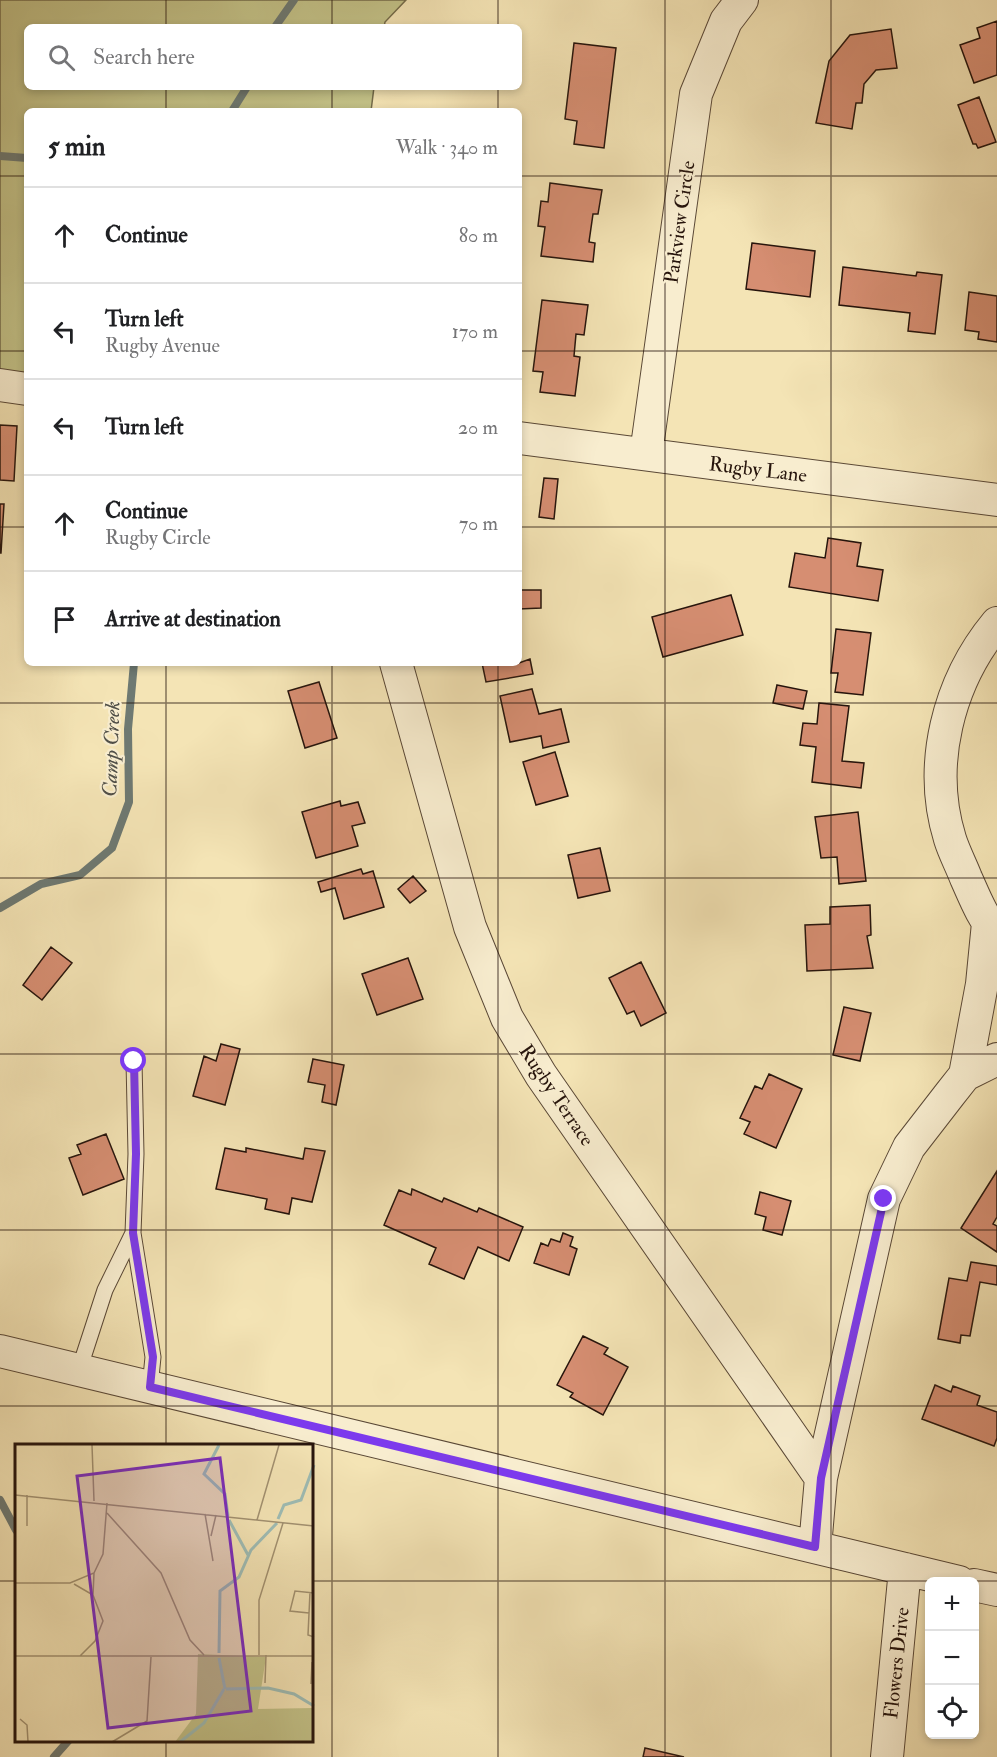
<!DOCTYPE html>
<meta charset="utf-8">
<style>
:root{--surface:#fff;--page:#f2f2f2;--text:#202124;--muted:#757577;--line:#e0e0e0}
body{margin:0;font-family:"IM FELL Double Pica",serif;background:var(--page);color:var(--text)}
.controls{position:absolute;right:18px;bottom:18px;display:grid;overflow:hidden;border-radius:9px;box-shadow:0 3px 9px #0003}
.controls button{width:54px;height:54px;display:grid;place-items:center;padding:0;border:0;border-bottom:2px solid var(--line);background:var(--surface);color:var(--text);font:30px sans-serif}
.stop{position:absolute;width:18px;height:18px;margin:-14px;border:4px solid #7c3aed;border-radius:50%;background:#fff}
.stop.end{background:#7c3aed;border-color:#fff;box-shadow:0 2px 6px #0008}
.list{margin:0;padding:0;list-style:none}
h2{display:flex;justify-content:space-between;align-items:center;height:78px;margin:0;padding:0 24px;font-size:26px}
h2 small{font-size:20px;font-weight:400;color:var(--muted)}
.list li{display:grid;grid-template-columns:39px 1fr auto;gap:18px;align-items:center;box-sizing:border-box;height:96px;padding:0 24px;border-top:2px solid var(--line)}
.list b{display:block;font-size:22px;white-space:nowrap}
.list p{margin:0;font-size:20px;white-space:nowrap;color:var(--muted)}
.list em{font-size:20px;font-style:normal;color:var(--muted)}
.icon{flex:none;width:33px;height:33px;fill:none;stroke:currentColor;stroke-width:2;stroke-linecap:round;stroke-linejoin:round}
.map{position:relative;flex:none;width:997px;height:1757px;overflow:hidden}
.search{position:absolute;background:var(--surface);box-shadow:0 3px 9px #0003;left:24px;top:24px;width:498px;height:66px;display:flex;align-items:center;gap:15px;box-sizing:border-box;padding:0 21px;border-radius:9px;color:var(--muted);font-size:22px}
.panel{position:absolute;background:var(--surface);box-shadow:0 3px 9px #0003;left:24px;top:108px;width:498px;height:558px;border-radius:9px}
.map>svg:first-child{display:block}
</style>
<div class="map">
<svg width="997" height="1757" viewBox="0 0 997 1757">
<rect width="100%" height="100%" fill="#f4e4b5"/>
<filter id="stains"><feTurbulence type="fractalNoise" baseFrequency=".00333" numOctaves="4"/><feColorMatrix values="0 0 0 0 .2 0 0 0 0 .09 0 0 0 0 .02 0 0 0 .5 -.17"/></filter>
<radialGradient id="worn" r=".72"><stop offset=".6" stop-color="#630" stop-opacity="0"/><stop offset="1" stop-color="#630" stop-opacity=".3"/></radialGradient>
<path fill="#c3c288" stroke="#746b4a" stroke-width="1.5" d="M0,0H406L385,22L384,27H27V87H374L371,111H27V385L0,381Z"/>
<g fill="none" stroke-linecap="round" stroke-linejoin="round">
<path stroke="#6e7972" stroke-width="8" d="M275,27L294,0
M232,111L247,87
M0,156L27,158
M0,908L41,884L80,875L112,848L129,802L128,729L134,663
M0,1500L16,1530
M54,1757L69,1740"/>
</g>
<path fill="#d68e72" stroke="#26140c" stroke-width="1.5" d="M997,21V75L974,83L960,45L980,38L977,28Z
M891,29L897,68L876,70L864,84L862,103H856L852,129L816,123L829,61L850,35Z
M574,43L616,48L604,148L574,144L577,121L565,119Z
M979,97L996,142L978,148L976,144H973L958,105Z
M550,183L602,190L598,214H593L589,242L595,243L593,262L541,256L545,227L538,226L541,201L548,202Z
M752,243L815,251L810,297L746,289Z
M843,267L916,276L917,272L942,275L935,334L908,331L910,313L839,305Z
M969,292L997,296V342L978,339L979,332L965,330Z
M542,300L588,305L584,335L576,334L574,356L580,357L575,396L540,392L543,372L533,371Z
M0,425L17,426L14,481L0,480Z
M544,478L558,479L554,519L539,517Z
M0,504H4L1,553H0Z
M828,538L861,543L857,566L883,570L878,601L789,587L795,553L825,558Z
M519,590H541V608L519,609Z
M731,595L743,635L663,657L652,617Z
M836,629L871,633L863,695L835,692L838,673H831Z
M530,659L533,674L486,682L482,663H519Z
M319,682L337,738L305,748L288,691Z
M777,685L807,691L803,709L773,703Z
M532,689L539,714L561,709L569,742L543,748L541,736L510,742L500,696Z
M819,703L849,706L842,761L864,763L861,788L812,782L816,747L800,745L803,723L817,724Z
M555,752L568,796L536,805L523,762Z
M340,801L341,806L358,802L365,823L352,826L358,846L316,858L302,812Z
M858,812L866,881L839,884L837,857L821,858L815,817Z
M600,848L610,891L578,898L568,855Z
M361,869L363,874L373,871L384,907L344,919L335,888L321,892L318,882Z
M413,876L426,891L410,903L398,889Z
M870,905L871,935L867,936L873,968L807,971L805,925L830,924V907Z
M51,947L72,963L42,1000L23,985Z
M408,958L423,999L377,1015L362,974Z
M641,962L666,1013L641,1026L634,1011L627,1014L609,978Z
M844,1007L871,1013L860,1061L833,1055Z
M221,1044L240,1049L225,1105L193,1096L204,1056L216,1061Z
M313,1059L344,1065L336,1105L322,1102L325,1085L308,1082Z
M769,1074L802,1089L776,1148L744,1134L750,1122L740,1118L755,1086L762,1089Z
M106,1134L124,1179L83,1195L69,1158L81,1154L77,1145Z
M225,1148L246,1152V1148L303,1159L305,1148L325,1151L312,1202L292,1198L289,1214L265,1209L267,1199L216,1189Z
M997,1171V1217L993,1224L997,1226V1252L961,1228Z
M412,1189L442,1202L444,1198L477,1212L479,1208L523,1227L509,1261L478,1247L464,1279L429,1264L436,1248L384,1225L399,1190L411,1195Z
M760,1192L791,1201L782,1235L763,1230L766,1217L755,1214Z
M563,1233L573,1237L570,1246L577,1249L569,1275L534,1263L541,1243L548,1246L551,1239L560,1242Z
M971,1262L997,1266V1285L980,1282L970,1336L961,1335L960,1343L938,1339L949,1278L967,1281Z
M583,1336L608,1348L604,1354L628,1367L603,1415L570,1397L573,1393L557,1385Z
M935,1385L951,1392L953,1386L980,1396L977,1405L997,1412V1438L994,1446L922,1419Z
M645,1748L684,1757H643Z"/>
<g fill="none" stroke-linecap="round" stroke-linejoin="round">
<g stroke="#5a4836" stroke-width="17">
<path id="service" d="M134,1061L136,1154L133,1233L153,1357L150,1387
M79,1370L105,1290L133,1233"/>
</g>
<g stroke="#5a4836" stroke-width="34">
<path id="minor" d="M0,385L27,389
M519,438L997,500
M646,454L696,94L726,21L742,0
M997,623C948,682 927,765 950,839C954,852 961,865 966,878C975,898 982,917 997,934
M396,663L470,927L507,1018L541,1075L821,1478
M965,1075L982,984L988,923
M0,1351L959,1582
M815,1547L821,1478L884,1199L909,1147L950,1094L965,1075L997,1059
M974,1585L997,1590
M887,1757L905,1569"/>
</g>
<use href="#service" stroke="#f8edcf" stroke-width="15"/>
<use href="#minor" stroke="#f8edcf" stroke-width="32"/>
</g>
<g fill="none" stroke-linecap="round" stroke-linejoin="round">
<path stroke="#7c3aed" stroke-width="8" d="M134,1061L136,1154L133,1233L153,1357L150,1387L815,1547L821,1478L884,1199"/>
</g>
<path fill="none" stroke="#26140c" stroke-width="1.5" stroke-opacity="0.55" d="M166,0V27M332,0V27M498,0V27M665,0V1757M831,0V1757M166,87V111M332,87V111M498,87V111M0,176H27M519,176H997M0,351H27M519,351H997M0,527H27M519,527H997M166,663V1445M332,663V1757M498,663V1757M0,703H997M0,878H997M0,1054H997M0,1230H997M0,1406H997M0,1581H16M312,1581H997M166,1740V1757"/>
<g text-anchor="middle" stroke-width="4.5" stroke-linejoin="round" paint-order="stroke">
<g font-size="20" fill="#26140c" stroke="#f8edcf">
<text transform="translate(679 222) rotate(-82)" y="7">Parkview Circle</text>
<text transform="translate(758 469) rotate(7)" y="7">Rugby Lane</text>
<text transform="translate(557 1095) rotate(56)" y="7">Rugby Terrace</text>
<text transform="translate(896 1663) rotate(-84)" y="7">Flowers Drive</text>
</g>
<g font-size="21" font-style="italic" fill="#504f48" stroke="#f8edcf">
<text transform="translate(111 749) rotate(-88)" y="7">Camp Creek</text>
</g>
</g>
<g transform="translate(15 1444)">
<rect width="298" height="298" fill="#f4e4b5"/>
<path d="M183,210L251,213L243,265L298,264V298H160L181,270Z" fill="#c3c288"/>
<path fill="none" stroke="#9ebdb6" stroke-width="3" d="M204,1L189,30L210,50L213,72M263,75L269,61L286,56L299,21M214,76L233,111M204,209L205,147L224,133L236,106L262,79M204,214L210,245M211,245L253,244L279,250L299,262M165,298L189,279L209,245"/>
<path fill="none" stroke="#a29171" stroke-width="1.5" d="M77,1L79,57M0,51L299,82M92,69L146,129L175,196L189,211M190,70L198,117M242,76L264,1M12,82V51M196,92L201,71M0,139H55L79,129L88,110L92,59M59,140L78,151L88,177L80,197L65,212M295,148L293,191L299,193M78,151L79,129M294,169L275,167L280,147L299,149M244,211V156L268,79M0,212H299M250,239L251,211M296,240L297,218M5,275L12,281L13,298M97,298L132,277L136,213"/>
<path fill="#7b2cbf" fill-opacity="0.15" stroke="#7b2cbf" stroke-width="3" d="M205,14L236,267L93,284L62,32Z"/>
<rect width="298" height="298" fill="none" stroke="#26140c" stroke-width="3"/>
</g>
<rect width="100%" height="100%" filter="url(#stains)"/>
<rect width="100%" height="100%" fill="url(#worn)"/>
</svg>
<div class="controls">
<button>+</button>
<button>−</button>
<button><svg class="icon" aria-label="locate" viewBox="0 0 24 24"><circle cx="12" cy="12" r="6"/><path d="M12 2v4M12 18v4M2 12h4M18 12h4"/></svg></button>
</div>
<div class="stop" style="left:134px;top:1061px"></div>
<div class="stop end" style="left:884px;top:1199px"></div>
<div class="search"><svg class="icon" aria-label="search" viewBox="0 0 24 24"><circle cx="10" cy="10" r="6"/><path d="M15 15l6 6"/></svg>Search here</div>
<section class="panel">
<h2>5 min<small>Walk · 340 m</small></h2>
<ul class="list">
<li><svg class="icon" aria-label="ahead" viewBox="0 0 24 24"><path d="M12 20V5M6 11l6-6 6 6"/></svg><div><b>Continue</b></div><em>80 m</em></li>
<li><svg class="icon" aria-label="left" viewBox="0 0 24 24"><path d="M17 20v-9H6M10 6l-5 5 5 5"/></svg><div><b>Turn left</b><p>Rugby Avenue</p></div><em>170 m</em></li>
<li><svg class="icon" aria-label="left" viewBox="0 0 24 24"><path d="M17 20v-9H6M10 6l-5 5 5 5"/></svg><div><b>Turn left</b></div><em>20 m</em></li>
<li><svg class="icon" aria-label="ahead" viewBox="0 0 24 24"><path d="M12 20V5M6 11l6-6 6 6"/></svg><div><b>Continue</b><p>Rugby Circle</p></div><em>70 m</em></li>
<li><svg class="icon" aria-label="arrive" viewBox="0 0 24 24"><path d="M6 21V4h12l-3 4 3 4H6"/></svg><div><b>Arrive at destination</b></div></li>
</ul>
</section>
</div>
